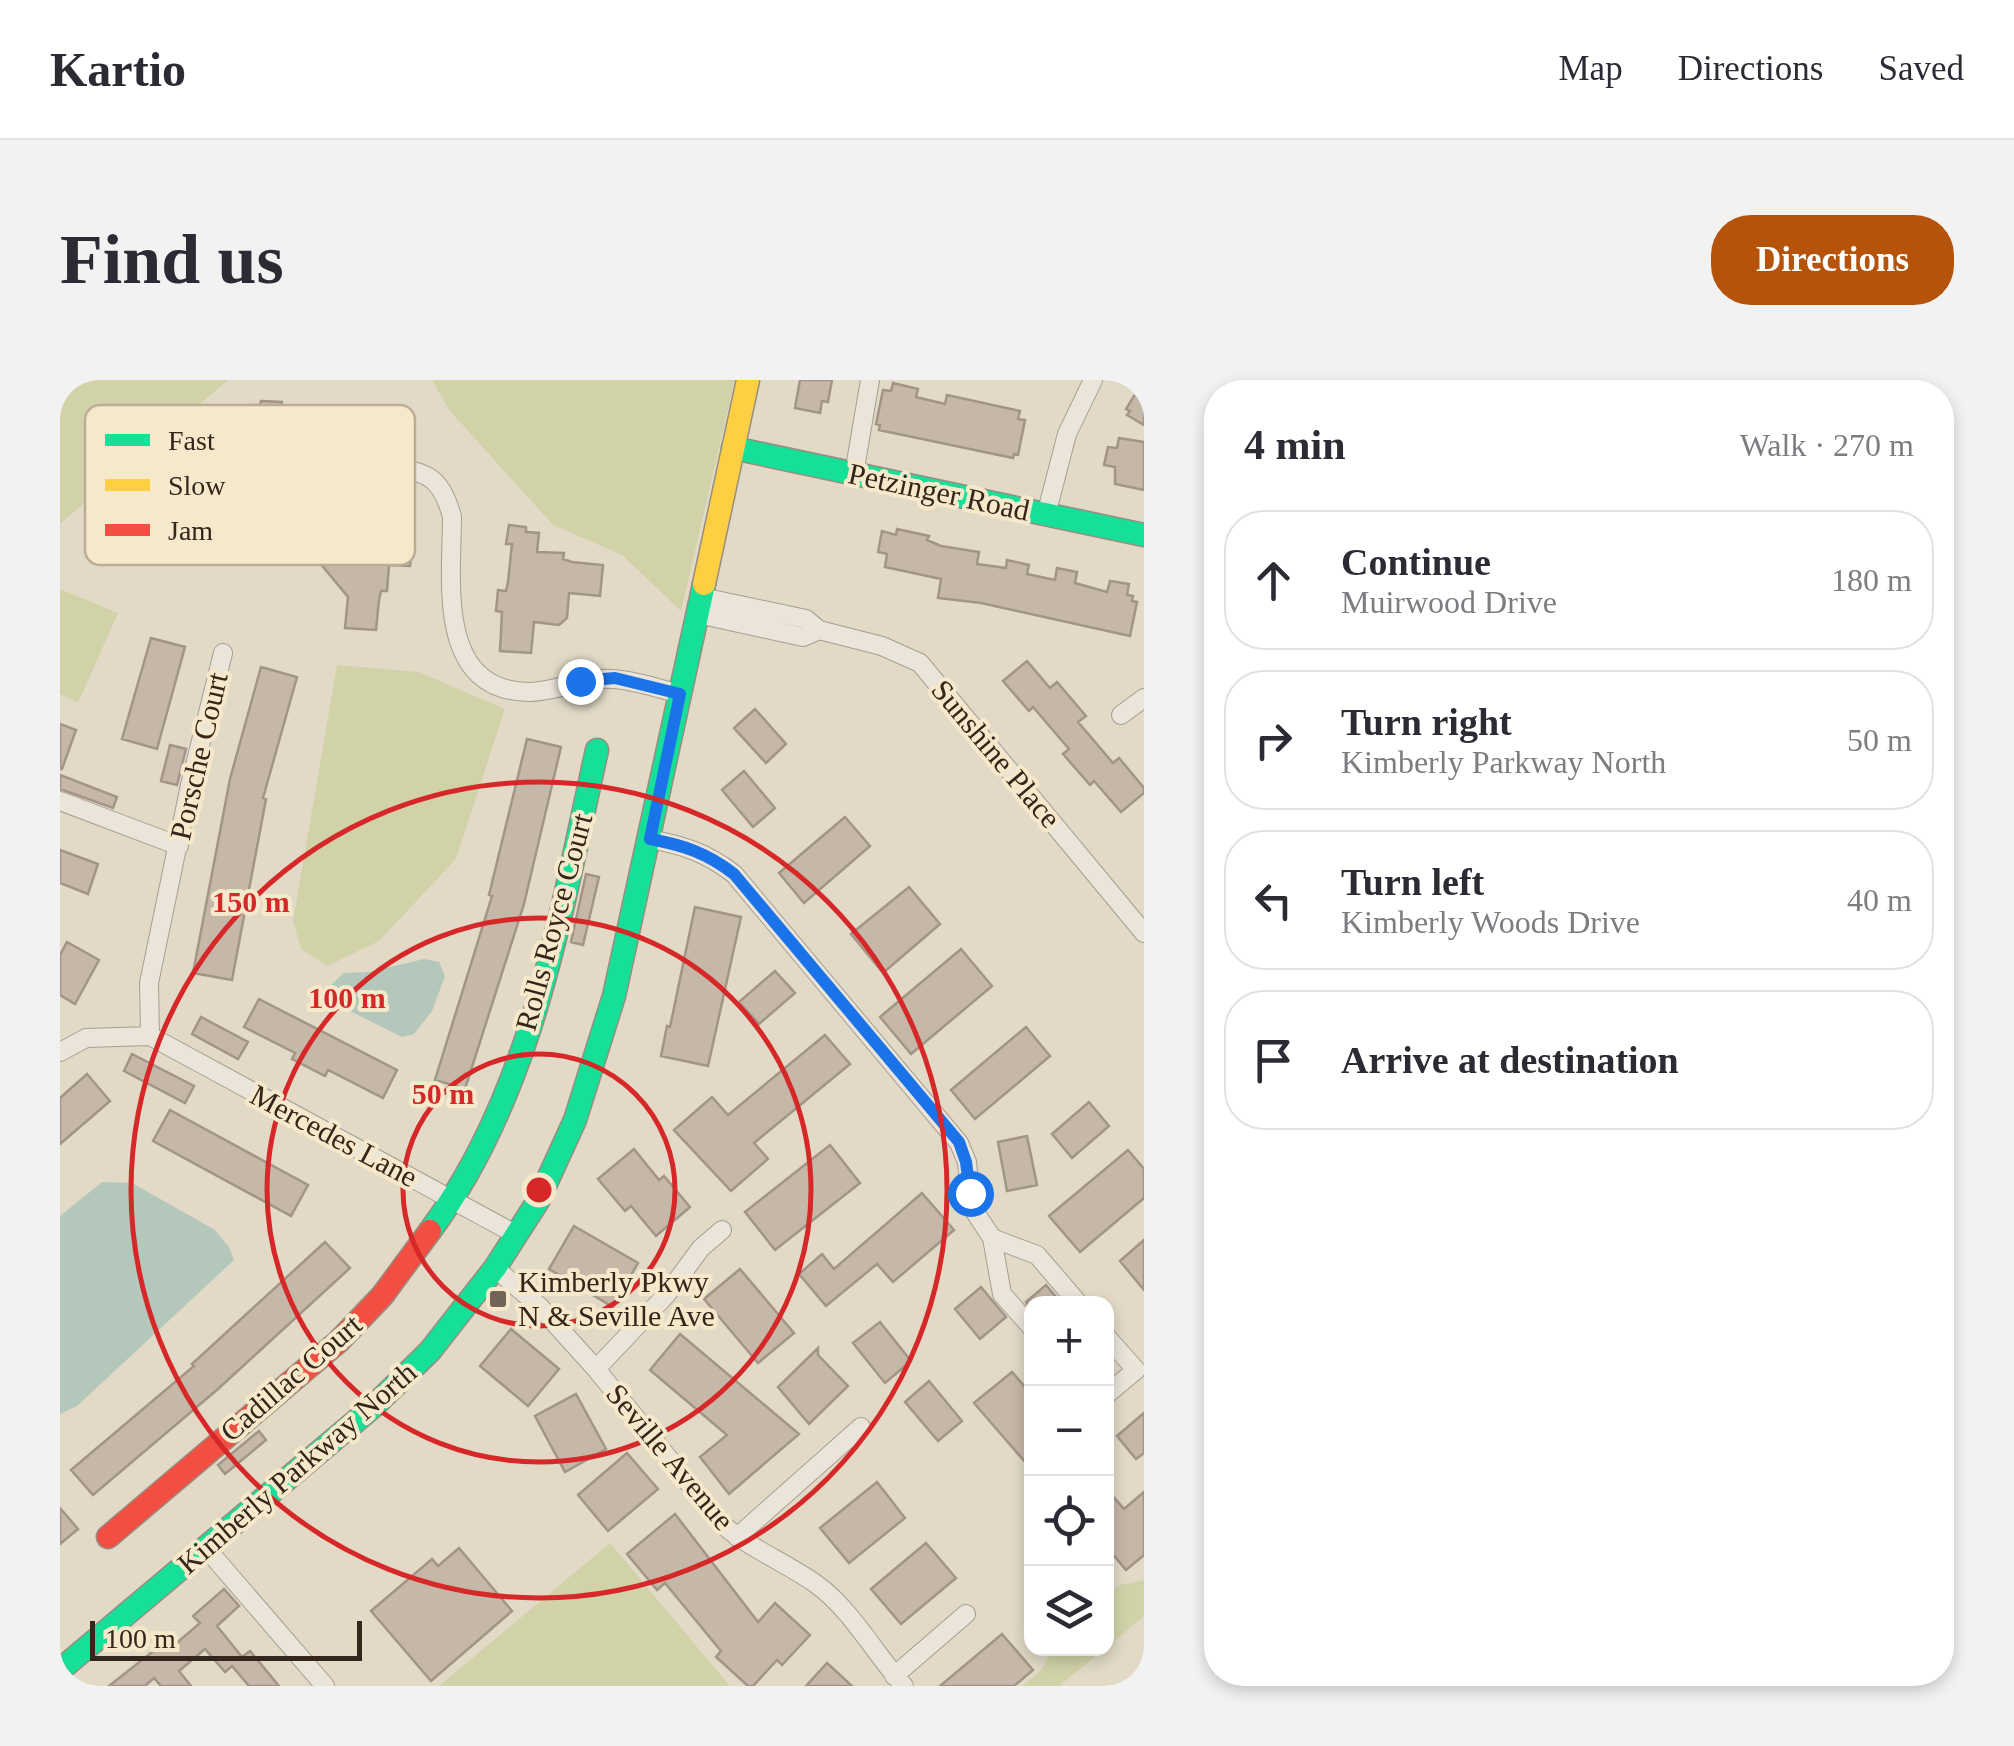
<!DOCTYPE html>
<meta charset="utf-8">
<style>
:root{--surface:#fff;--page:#f2f2f3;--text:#2b2b33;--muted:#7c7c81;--line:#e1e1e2;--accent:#b45309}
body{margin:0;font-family:"Times New Roman",serif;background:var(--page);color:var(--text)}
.controls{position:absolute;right:30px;bottom:30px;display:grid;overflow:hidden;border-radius:20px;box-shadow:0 5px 15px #0003}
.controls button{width:90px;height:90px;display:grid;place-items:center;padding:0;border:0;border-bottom:2px solid var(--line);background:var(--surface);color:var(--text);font:50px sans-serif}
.scale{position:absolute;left:30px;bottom:25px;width:272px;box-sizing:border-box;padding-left:10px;border:5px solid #34261a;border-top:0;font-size:28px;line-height:35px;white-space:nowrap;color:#34261a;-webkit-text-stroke:8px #f6e9cb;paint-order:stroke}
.stop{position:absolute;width:30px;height:30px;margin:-22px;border:8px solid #1a73e8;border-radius:50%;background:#fff}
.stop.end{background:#1a73e8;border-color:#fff;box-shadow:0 2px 10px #0008}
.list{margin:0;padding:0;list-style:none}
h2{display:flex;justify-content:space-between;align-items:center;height:130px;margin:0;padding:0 40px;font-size:42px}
h2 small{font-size:32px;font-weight:400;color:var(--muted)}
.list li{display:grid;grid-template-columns:65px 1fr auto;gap:30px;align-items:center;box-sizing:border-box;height:140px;margin:0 20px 20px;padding:0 20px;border:2px solid var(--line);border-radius:40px}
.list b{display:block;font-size:38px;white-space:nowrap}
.list p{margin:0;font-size:32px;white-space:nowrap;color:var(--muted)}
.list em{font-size:32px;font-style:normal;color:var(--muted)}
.icon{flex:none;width:55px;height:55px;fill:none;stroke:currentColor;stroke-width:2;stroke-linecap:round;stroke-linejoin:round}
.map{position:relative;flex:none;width:1084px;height:1306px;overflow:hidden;border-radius:40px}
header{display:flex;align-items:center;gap:60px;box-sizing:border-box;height:140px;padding:0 50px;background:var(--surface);border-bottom:2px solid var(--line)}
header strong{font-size:48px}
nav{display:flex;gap:55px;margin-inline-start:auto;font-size:35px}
.intro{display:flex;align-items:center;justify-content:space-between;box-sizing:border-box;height:240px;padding:0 60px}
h1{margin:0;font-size:70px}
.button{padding:25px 45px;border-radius:40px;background:var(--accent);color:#fff;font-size:35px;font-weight:700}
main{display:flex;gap:60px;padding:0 60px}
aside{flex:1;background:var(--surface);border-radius:40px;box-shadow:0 5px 15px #0003}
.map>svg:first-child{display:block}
</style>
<header>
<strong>Kartio</strong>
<nav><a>Map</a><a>Directions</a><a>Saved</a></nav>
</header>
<div class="intro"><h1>Find us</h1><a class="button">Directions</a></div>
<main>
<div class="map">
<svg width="1084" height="1306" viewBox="0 0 1084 1306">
<rect width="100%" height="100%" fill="#e2dac7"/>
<path fill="#d2d2a9" d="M0,0H168L0,144Z
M372,0H675L621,231L562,175L493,145L390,31Z
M0,209L58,233L18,323L0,314Z
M277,285L359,292L445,329L396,479L319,561L267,586L241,569L233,541Z
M550,1163L670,1306H379Z
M1084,1200V1236L1047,1267V1216L1060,1205Z
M994,1268H1044V1269L999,1306H962L980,1291Z"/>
<path fill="#b3c7ba" d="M364,579L379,582L385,596L372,631L354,654L342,657L272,622L270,606L284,593L309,592Z
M42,802L72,803L155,850L169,867L174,880L17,1026L0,1034V836Z"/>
<path fill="#c6b8a8" stroke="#a29587" stroke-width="2.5" d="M740,0H772L768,22L762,21L760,33L735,28Z
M1084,0V45L1067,35L1070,31L1066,29Z
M833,3L858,9L856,17L885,24L887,15L960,31L958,39L965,40L958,75L954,74L953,78L819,50L820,45L816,44L823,10L831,11Z
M201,21L222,22L220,41H213L209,78L211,88H218L217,108L211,107L206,147L175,145L178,111L149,79L117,76L120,44L160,46L161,40L188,43L190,25H200Z
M1059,58L1084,62V110L1055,104V87L1044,85L1048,67L1057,68Z
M270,144L290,146L289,153L299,154L298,157L337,160L338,154L354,155L350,186L329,185L327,211H321L319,220L316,250L285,248L288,217L259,182L227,179L230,148L261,151L270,150Z
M449,145L466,147V152L479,153L477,172L504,173L503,179L512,182L543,185L540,216L509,213L507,238L499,245L474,242L471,273L440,271L442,232L436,231L438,210L446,211L448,202L452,164H446Z
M837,149L869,156L867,160L881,166L919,172L917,184L946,188L947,180L969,185L967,194L995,200L997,188L1017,192L1015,203L1047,212L1050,201L1069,204L1067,215L1073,216L1072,221L1077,222L1070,256L921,223L878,218L881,199L825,187L827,174L818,172L822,151L836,155Z
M91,258L125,267L97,369L62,359Z
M967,281L990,308L997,302L1026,336L1018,342L1053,383L1059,378L1084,408V413L1061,432L1034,401L1030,405L1003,374L1009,369L973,327L969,331L943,301Z
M201,287L237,297L203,418L206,419L172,600L133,593L170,399Z
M695,329L726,364L706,383L674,348Z
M0,344L16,350L2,389H0Z
M467,359L501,367L464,524L405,709L375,700L432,516L429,515Z
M110,365L126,369L117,405L101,401Z
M684,391L715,428L693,447L662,410Z
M0,395L57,417L53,428L0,409Z
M785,437L810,466L744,523L719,493Z
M0,470L38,484L28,514L0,503Z
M526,494L539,497L523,565L511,562Z
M849,507L880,544L823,593L791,554Z
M635,527L681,537L648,686L601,676L607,646L610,647Z
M7,562L39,580L15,624L0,615V575Z
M901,569L932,606L851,674L820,637Z
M715,591L735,613L699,644L679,622Z
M199,619L337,690L323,718L268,690L265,696L232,679L235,673L184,647Z
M141,637L188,662L178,679L132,654Z
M966,647L990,676L915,739L891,710Z
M765,655L790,684L694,763L708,779L671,811L614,750L652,717L668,735Z
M72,674L134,706L125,723L64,691Z
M27,694L50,721L0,764V718Z
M1029,722L1049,746L1012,778L992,754Z
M110,730L248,805L231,836L93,761Z
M967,756L977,805L947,811L938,762Z
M770,765L800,803L715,870L685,832Z
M574,769L599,800L604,796L630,827L596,856L571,826L565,831L538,799Z
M1068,770L1084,789V818L1020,872L989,836Z
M862,813L894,850L833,902L817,884L766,926L739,894L762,874L774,889Z
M514,846L578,883L553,927L489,889Z
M1084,860V910L1060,881Z
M265,862L290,888L158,1009L33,1115L11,1090L134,986L132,984Z
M680,889L734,953L698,983L644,919Z
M986,905L1002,924H967L966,922Z
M921,907L946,937L920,959L895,929Z
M820,942L851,981L825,1003L793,963Z
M451,949L499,989L468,1026L420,986Z
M620,954L739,1054L669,1114L640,1077L667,1055L590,990Z
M758,968V975L788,1006L749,1044L718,1007Z
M952,992L972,1015V1090L914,1023Z
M869,1001L902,1041L878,1061L845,1022Z
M516,1014L546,1069L505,1092L475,1036Z
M1084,1033V1073L1076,1079L1057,1056Z
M199,1051L206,1060L165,1094L158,1085Z
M567,1073L598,1109L548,1151L518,1115Z
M817,1102L845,1138L789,1183L760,1148Z
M1046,1108L1064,1129L1084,1112V1175L1066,1190L1046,1166Z
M0,1128L18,1149L0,1164Z
M615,1134L698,1242L715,1223L750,1255L722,1285L717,1280L693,1306H688L656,1277L661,1271L605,1203L597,1210L567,1174Z
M866,1163L896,1198L841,1244L811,1209Z
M399,1168L452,1231L371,1301L311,1231L372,1179L378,1186Z
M164,1209L179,1226L157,1246L182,1277L190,1271L219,1306H189L172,1286L165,1292L145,1269L119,1291L131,1306H101L94,1298L85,1306H49L106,1261L111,1268L140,1243L133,1236Z
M942,1254L973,1290L954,1306H880Z
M767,1283L792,1306H746Z"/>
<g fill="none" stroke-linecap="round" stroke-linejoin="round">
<g stroke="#a69e91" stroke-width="20">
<path id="street" d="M281,49C302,51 318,62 329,80C331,146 220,118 247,68C255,55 267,51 281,49Z
M329,88C368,90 382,99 392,137C392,199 375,311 469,312C498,312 523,296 552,299C575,300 599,309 621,314
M794,94L810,0
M986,135L1007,54L1033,0
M642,217L746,239L759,250L822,266L860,283L1084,553
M638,234L743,257L759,250
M1061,335L1084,318
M0,421L119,466
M589,459C623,465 647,473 674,494L899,763L907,782L911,826L932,858
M90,656L89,603L130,405L163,273
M0,672L26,658L90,656L457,855
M435,888L480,927L536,989L662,1144C690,1169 725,1182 756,1204C791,1229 815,1274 844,1306
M972,948L942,914L932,858L977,875L1019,924
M1046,956L1076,990L1046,1015
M536,989L607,914L641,868L662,850
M677,1157L801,1047
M146,1168L265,1306
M834,1296L906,1234"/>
</g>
<g stroke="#968e81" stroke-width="25">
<path id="fast" d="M673,68L1084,155
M370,851C473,712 500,535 537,370
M0,1290L315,1025L370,971L435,888L478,821L515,740L554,616L644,204"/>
</g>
<g stroke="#968e81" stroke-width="25">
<path id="slow" d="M644,204L688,0"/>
</g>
<g stroke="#968e81" stroke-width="25">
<path id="jam" d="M48,1157L278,962L322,916L370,851"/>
</g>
<use href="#street" stroke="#eae4d9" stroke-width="18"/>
<use href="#fast" stroke="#16e098" stroke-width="22"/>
<use href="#slow" stroke="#ffcf43" stroke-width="22"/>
<use href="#jam" stroke="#f24e42" stroke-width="22"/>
</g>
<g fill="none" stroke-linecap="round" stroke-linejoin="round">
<path stroke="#1a73e8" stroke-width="12" d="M520,301L555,298L620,314L590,459C623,465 647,473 674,494L899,762L906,782L910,813"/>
</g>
<g fill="none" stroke="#d62828" stroke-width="5">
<circle cx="479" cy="810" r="136"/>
<circle cx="479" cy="810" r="272"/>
<circle cx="479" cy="810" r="408"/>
</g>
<rect fill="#716557" stroke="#f6e9cb" stroke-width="4" x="428" y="909" width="20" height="20" rx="5"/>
<g text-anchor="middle" stroke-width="8" stroke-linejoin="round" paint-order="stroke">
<g font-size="30" fill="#34261a" stroke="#f6e9cb">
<text transform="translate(879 112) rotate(12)" y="10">Petzinger Road</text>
<text transform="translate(936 374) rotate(50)" y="10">Sunshine Place</text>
<text transform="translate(139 376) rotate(-77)" y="10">Porsche Court</text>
<text transform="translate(494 542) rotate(-75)" y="10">Rolls Royce Court</text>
<text transform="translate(274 756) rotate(28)" y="10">Mercedes Lane</text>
<text transform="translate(231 998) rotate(-41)" y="10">Cadillac Court</text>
<text transform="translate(610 1077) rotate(50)" y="10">Seville Avenue</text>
<text transform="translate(237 1088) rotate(-41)" y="10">Kimberly Parkway North</text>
</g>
<g font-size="30" fill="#34261a" stroke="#f6e9cb" text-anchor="start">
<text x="458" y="912">Kimberly Pkwy<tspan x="458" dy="34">N &amp; Seville Ave</tspan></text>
</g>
</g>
<rect x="25" y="25" width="330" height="160" rx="15" fill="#f6e9cb" stroke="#bcae96" stroke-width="2.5"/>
<rect x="45" y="54" width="45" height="12" fill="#16e098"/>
<rect x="45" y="99" width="45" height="12" fill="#ffcf43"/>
<rect x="45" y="144" width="45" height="12" fill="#f24e42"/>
<g font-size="28" fill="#34261a">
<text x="108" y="70">Fast</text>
<text x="108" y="115">Slow</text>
<text x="108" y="160">Jam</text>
</g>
<circle cx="479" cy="810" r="15" fill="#d62828" stroke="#f6e9cb" stroke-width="5"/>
<g font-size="30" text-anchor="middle" font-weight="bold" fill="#d62828" stroke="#f6e9cb" stroke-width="8" stroke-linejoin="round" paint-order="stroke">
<text x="191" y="532">150 m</text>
<text x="287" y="628">100 m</text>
<text x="383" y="724">50 m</text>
</g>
</svg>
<div class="controls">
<button>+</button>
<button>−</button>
<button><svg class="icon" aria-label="locate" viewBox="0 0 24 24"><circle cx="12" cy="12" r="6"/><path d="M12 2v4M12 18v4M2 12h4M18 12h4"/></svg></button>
<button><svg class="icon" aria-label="layers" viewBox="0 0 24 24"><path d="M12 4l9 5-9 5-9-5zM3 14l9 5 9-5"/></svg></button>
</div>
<div class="scale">100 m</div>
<div class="stop" style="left:910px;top:813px"></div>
<div class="stop end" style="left:520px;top:301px"></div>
</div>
<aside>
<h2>4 min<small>Walk · 270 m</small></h2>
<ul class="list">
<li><svg class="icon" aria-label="ahead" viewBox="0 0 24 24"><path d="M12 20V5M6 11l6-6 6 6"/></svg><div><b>Continue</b><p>Muirwood Drive</p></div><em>180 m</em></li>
<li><svg class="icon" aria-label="right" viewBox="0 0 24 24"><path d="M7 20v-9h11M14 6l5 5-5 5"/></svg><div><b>Turn right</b><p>Kimberly Parkway North</p></div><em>50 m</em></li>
<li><svg class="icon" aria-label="left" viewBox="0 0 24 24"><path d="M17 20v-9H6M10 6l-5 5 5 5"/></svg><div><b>Turn left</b><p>Kimberly Woods Drive</p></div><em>40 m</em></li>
<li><svg class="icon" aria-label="arrive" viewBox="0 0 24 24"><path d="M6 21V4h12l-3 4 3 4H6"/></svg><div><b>Arrive at destination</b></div></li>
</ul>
</aside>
</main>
